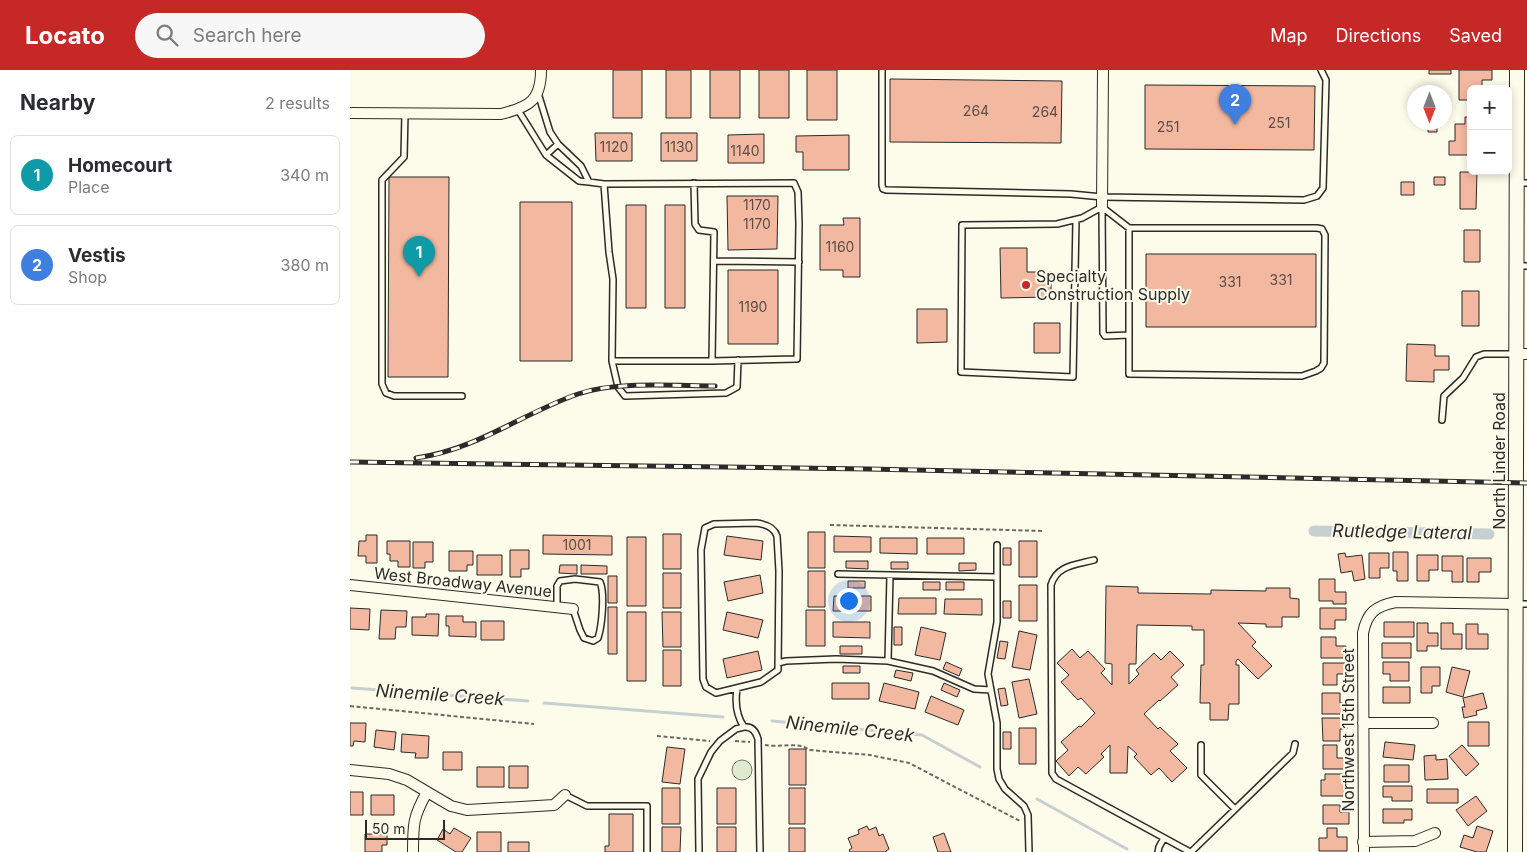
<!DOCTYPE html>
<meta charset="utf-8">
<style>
:root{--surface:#fff;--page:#f7f7f7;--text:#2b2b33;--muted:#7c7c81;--line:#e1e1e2;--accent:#c62828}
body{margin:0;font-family:Inter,sans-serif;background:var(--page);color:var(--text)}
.controls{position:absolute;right:15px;top:15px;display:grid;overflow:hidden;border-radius:8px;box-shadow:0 2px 8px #0003}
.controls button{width:45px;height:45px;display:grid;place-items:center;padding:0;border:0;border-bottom:1px solid var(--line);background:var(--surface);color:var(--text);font:25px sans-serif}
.compass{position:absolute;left:1057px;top:15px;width:45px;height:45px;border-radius:50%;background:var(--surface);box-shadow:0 2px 8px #0003;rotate:180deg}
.scale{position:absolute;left:15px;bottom:12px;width:80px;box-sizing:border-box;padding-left:5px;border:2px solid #2b2b2b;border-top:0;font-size:14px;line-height:18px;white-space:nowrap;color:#2b2b2b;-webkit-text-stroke:4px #fdfbea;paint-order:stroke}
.you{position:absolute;left:498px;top:530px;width:18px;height:18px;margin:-12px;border:4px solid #fff;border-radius:50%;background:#1a73e8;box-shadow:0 0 0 8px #1a73e833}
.badge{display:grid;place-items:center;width:32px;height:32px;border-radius:50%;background:var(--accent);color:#fff;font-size:16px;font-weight:700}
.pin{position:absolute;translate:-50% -41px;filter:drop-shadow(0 1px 2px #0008)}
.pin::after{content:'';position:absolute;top:26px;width:18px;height:15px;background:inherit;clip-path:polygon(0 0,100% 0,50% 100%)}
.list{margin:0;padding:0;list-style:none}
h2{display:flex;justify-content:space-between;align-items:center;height:65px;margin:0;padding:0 20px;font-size:21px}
h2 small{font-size:16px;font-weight:400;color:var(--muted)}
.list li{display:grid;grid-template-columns:32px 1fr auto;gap:15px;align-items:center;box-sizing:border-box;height:80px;margin:0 10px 10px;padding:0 10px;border:1px solid var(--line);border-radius:8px}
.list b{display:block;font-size:19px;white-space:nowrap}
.list p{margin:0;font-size:16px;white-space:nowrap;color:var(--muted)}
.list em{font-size:16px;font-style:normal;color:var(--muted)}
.icon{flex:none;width:28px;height:28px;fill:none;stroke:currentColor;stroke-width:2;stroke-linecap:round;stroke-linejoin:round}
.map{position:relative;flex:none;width:1177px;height:782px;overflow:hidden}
header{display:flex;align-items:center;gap:30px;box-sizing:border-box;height:70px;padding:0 25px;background:var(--accent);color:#fff}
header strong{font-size:24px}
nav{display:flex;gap:28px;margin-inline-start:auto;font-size:18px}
.search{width:350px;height:45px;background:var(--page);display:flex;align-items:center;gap:12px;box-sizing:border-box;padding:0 18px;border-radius:28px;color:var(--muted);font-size:19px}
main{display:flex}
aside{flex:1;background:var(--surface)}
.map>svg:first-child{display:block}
</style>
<header>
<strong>Locato</strong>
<div class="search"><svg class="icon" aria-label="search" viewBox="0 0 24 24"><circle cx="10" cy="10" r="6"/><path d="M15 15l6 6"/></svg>Search here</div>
<nav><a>Map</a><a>Directions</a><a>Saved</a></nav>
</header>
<main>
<aside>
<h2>Nearby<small>2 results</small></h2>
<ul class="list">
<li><span class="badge" style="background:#0f9aa8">1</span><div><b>Homecourt</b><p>Place</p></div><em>340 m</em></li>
<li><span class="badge" style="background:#3f7fe0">2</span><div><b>Vestis</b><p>Shop</p></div><em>380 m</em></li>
</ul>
</aside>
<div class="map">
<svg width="1177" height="782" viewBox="0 0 1177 782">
<rect width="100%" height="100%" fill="#fdfbea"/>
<path fill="#deebd1" stroke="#74746e" d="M382 700a10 10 0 1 1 20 0a10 10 0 1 1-20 0Z"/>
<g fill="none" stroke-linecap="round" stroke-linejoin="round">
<path stroke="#c7d0d0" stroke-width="3" d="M2,618L178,631
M194,633L373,647
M422,651L572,665L630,697
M687,729L777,779"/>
<path stroke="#c7d0d0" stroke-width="11" d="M964,461L1139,464"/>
</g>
<path fill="#f2b8a0" stroke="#2b2b2b" d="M263,0H292V48H263Z
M316,0H341V48H316Z
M360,0H390V48H360Z
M409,0H439V48H409Z
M457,0H487V50H457Z
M1079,0H1101V4H1079Z
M1109,0H1142V10H1132V19H1121V30H1109Z
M540,9L712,11L711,73L540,72Z
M795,15L965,16L964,80L795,79Z
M1115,47H1121L1119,85H1099V71H1105V54H1115Z
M1078,52H1087V62H1078Z
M245,63H282V91H246Z
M311,63H347V91H311Z
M414,64V93H378V65Z
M499,65V100H453V82H446V66Z
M1110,102H1127L1126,139H1110Z
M39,107H99L98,307H38Z
M1084,107H1095V115H1084Z
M1051,112H1064V125H1051Z
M377,126H428L427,179L378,180Z
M170,132H222V291H170Z
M276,135H296V238H276Z
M315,135H335V238H315Z
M493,148H510V207H493V200H470V155H494Z
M1114,160H1130V192H1114Z
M650,178H677V202H701V227L651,228Z
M796,184H966V257H796Z
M378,200H428V274H378Z
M1112,221H1129V256H1112Z
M567,239H597V272L567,273Z
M684,253H710V283H684Z
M1057,274L1085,275V286H1099V300H1084V312L1056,311Z
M458,462H475V498H458Z
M313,464H331V499H313Z
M16,465H27V493H16V486H8L9,471H16Z
M193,465L262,466V485L193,484Z
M377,466L413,471L411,490L374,485Z
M484,466L521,467V482H484Z
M277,467H296V536H277Z
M530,468H567V484L530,483Z
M577,468H614V484H577Z
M37,471H60V497H48V491H40V484H37Z
M669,471H687V507H669Z
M63,472H83V492H75V498H63Z
M653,478H661V495H653Z
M160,480H179V499H171V507H160Z
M99,481H123V495H117V501H99Z
M1043,482H1058V511H1047V501H1043Z
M995,483L996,487L1012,485L1015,509L1004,511L1002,501L991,503L988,484Z
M1019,483H1039V498H1030V508H1019Z
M127,485H152V505H127Z
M1067,485H1088V500H1079V511H1067Z
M1092,486H1113V512H1102V501H1092Z
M1117,488H1141V502H1129V512H1117Z
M496,491H518V499L496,498Z
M541,492H558V499H541Z
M609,493H626V500L609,501Z
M210,495H227V504L209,503Z
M231,495L257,496V504H231Z
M458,501H475V537H458Z
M313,503H331V538H313Z
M410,505L413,523L378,531L374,512Z
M258,506H267V533H258Z
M969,509H985V522H996V534H983V531H969Z
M498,511H515V518H498Z
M573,512H590V520H573Z
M596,512H614V520H596Z
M669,515H687V551H669Z
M756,516L788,517V523L861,524V520L916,521V518H940V528L949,529V547H932V557H916V554L888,553L906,572L902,576L922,596L908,609L888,589L886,591V595H889V634H879L878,650H860V633H850L851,595H854V560H842V556L787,555L786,594H779V614L789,604L786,600L804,583L811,590L820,581L834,595L821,607L828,615L810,631L809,630L794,644L808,659L810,657L828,674L820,681L837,698L822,712L809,698L801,705L784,687L787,684L778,676L777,703H760V675L751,684L754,687L736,704L728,697L719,706L706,691L718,680L711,672L729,656L731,657L745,643L731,628L728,630L711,612L719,605L707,593L722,579L730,588L738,581L755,599L751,603L762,615V594L755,593Z
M484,526H521V541H483Z
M549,528H586V544H548Z
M595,529H632V545L594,544Z
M653,531H661V548H653Z
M258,537H267V584H258Z
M0,538L20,539L19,560L0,559Z
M970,538H996V550H985V559H970Z
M31,540L57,541L56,557H46L45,569H29Z
M456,540H475V576H456Z
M277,542H296V611H277Z
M312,542H331V577H313Z
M377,542L413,550L408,568L373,560Z
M76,544H89L88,566L62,565V547H76Z
M96,546H113V552H126V567L99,566V556H96Z
M131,551H154V570H131Z
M483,552H520V568L483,567Z
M1034,552H1064V567H1034Z
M1067,553H1078V563H1088V576H1077V581H1067Z
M1091,553H1103V564H1112V579H1091Z
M1116,554H1128V564H1138V579H1116Z
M544,557H552V575H544Z
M571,557L596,563L590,590L565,585Z
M669,561L687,565L680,600L662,597Z
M971,567H986V576H996V588H971Z
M650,571L658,572L655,589L647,588Z
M1032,573H1061V588H1032Z
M490,576H512V584H490Z
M313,580H331V616H313Z
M408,581L412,600L377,608L373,589Z
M596,592L612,599L609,606L593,599Z
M1033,592H1059V611H1040V604H1033Z
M973,593H997V604H987V615H973Z
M493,596H510V603H493Z
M1071,597H1090V616H1082V623H1071Z
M1102,597L1120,601L1113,627L1096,622Z
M546,600L563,603L561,611L544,607Z
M679,609L687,644L669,648L662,612Z
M482,613H519V629H482Z
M534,613L569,622L565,639L529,631Z
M594,613L610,620L607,627L591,620Z
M1033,617H1060V633H1033Z
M655,618L658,635L651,636L648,619Z
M972,623H990V633H997V644H972Z
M1133,623L1137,638L1126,641L1127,645L1114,648L1112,637H1115L1113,628Z
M581,626L614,640L608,655L575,642Z
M972,648H997V659H990V671H973Z
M1118,652H1139V676H1118Z
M0,653H16L15,672L4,671L3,676H0Z
M669,658H686V694H669Z
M26,660L46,662L44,680L24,677Z
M653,662H661V679H653Z
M52,664L79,666L78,688H65L66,683L51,682Z
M1035,672L1065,675L1063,690L1033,687Z
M973,675H987V688H997V699H973Z
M1112,675L1129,694L1116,706L1099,686Z
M317,677L335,679L330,714L312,712Z
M439,679H456V715H439Z
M93,682H112V700H93Z
M1086,685V690L1097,689L1098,709L1075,710L1074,686Z
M1034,695H1059V712H1034Z
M159,696H178V718H159Z
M127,697H154V717H127Z
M975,704H996V726H971V710H975Z
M1033,716H1062V731H1042V727H1033Z
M312,718H330V754H312Z
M367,718H386V754H367Z
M439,718H455V754H439Z
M1077,719H1108V733H1077Z
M0,722H13V745H0Z
M21,725H44V745H21Z
M1126,726L1137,741L1118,756L1106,740Z
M973,735H990V742H999V754H973Z
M1033,739H1062V750H1054V753H1033Z
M259,744H283V782H255V776H259Z
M517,756L519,760L526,757L529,766L533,764L539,779L536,781V782H500L499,780L502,778L498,768L509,764L508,760Z
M1127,756L1143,761L1136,782H1127L1110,777L1114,765L1123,768Z
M312,757H331L330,782H312Z
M367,757H386V782H367Z
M104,758L121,768L112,782H106L87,770L93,759L100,764Z
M439,758H455V782H439Z
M977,758H987V767H997V781H969V768H977Z
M127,762H151V782H127Z
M594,763L601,782H588L583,767Z
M15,764H37V775H32V782H15Z
M158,772H179V782H158Z"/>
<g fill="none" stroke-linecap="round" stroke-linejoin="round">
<g stroke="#2b2b2b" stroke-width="8">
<path id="lane" d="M532,0V115L533,119L536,120L721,124L752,127L954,130L967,126L973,118L976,10L971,0
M168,40L196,85L229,111L239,112L231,96L208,74L200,62L188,23
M55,43L54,87L32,110V314L36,323L44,326H112
M196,85L208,74
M239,112L254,114L444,113L448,122L449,154L447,289L362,291L364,162L349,160L345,154L344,113
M1167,113H1177
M254,114L259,182L263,209L262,291L268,317L275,326L376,323L387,317L388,290
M752,137L779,158H967L972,159L975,165L974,293L971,298L966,301L952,306L779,304V158
M752,137L753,263L755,266L779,265
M726,150L723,307L611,302L612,155L707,154L732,148L752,137
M364,191L449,192
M1167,196H1177
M262,291H362
M1092,350L1094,326L1113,308L1126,287L1134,284H1166
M406,453C415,454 424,457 427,466L429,501L428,600L411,612L366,623L356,617L353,609L351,480L355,458L364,454Z
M647,475V552L638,604L647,653V699L649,709L655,719L674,736L678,745L679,782
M744,490C726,495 707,495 701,515L702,703L706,709L840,782
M488,504L647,507
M1166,534H1177
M207,537V516L210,511L225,509L250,512C255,523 252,556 248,568L243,571L234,568L230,560L223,539
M538,591L540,505
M428,593L436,591L486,589L538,591L583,601L624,619L641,620
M387,619C385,632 386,645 394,657C402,656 406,662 408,669L410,782
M851,675V705L885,739
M215,725L237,736H297V782
M349,782L348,709L361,682L370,671L386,659L394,657
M808,782L809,777L814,768
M841,782L943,683L945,674"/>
</g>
<g stroke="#2b2b2b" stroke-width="12">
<path id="street" d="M0,43L151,44C179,37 191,31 191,0
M752,137L753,0
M1167,284H1177
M0,515L223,539
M1013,653H1083
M0,700L39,704L57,710L101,736L117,740L204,735L215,725
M1013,772L1065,771L1085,763
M63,782C63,754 63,747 77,722
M1014,782L1013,563C1017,543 1025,536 1046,532L1166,534"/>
</g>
<g stroke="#2b2b2b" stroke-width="16">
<path id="secondary" d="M1165,782L1167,0"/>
</g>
<path stroke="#6a6964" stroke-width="2" stroke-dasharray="4 2.5" stroke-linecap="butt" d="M480,455L693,461
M0,636L184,654
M307,666L360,671
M385,671L400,672
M415,675C428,678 448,671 459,680L520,685L559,693L670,751"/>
<use href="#lane" stroke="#fdfbea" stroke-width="5"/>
<use href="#street" stroke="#fdfbea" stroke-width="10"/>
<use href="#secondary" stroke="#fdfbea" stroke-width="14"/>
<g stroke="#2b2b2b" stroke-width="5">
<path id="rail" d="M66,388C126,380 173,343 228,324C267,311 324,316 365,316
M0,392L518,399L1177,413"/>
</g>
<use href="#rail" stroke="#fdfbea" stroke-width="3" stroke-dasharray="9" stroke-linecap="butt"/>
</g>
<circle fill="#c62828" stroke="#fdfbea" stroke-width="2" cx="676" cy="215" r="5"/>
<g text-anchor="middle" stroke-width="4" stroke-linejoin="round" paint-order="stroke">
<g font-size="14" fill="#5d4e48">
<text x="626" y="46">264</text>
<text x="695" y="47">264</text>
<text x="929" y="58">251</text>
<text x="818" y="62">251</text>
<text x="264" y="82">1120</text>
<text x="329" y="82">1130</text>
<text x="395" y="86">1140</text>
<text x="407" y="140">1170</text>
<text x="407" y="159">1170</text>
<text x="490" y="182">1160</text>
<text x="931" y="215">331</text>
<text x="880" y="217">331</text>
<text x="403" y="242">1190</text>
<text x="227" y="480">1001</text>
</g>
<g font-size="16" fill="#2b2b2b" stroke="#fdfbea" text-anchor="start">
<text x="686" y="212">Specialty<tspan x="686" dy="18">Construction Supply</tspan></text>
</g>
<g font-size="16" fill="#2b2b2b" stroke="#fdfbea">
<text transform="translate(1149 391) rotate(-90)" y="6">North Linder Road</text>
<text transform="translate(113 512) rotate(6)" y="6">West Broadway Avenue</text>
<text transform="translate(998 660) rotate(-90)" y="6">Northwest 15th Street</text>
</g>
<g font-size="18" font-style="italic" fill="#2b2b2b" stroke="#fdfbea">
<text transform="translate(1052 462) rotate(1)" y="6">Rutledge Lateral</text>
<text transform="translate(90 625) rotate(4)" y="6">Ninemile Creek</text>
<text transform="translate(500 659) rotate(6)" y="6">Ninemile Creek</text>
</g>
</g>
</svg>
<div class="controls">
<button>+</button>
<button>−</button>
</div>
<svg class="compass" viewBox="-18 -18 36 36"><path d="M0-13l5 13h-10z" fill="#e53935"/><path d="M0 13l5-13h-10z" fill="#7c7c81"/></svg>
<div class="scale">50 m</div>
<div class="you"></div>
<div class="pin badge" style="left:69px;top:207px;background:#0f9aa8">1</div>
<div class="pin badge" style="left:885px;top:55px;background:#3f7fe0">2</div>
</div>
</main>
